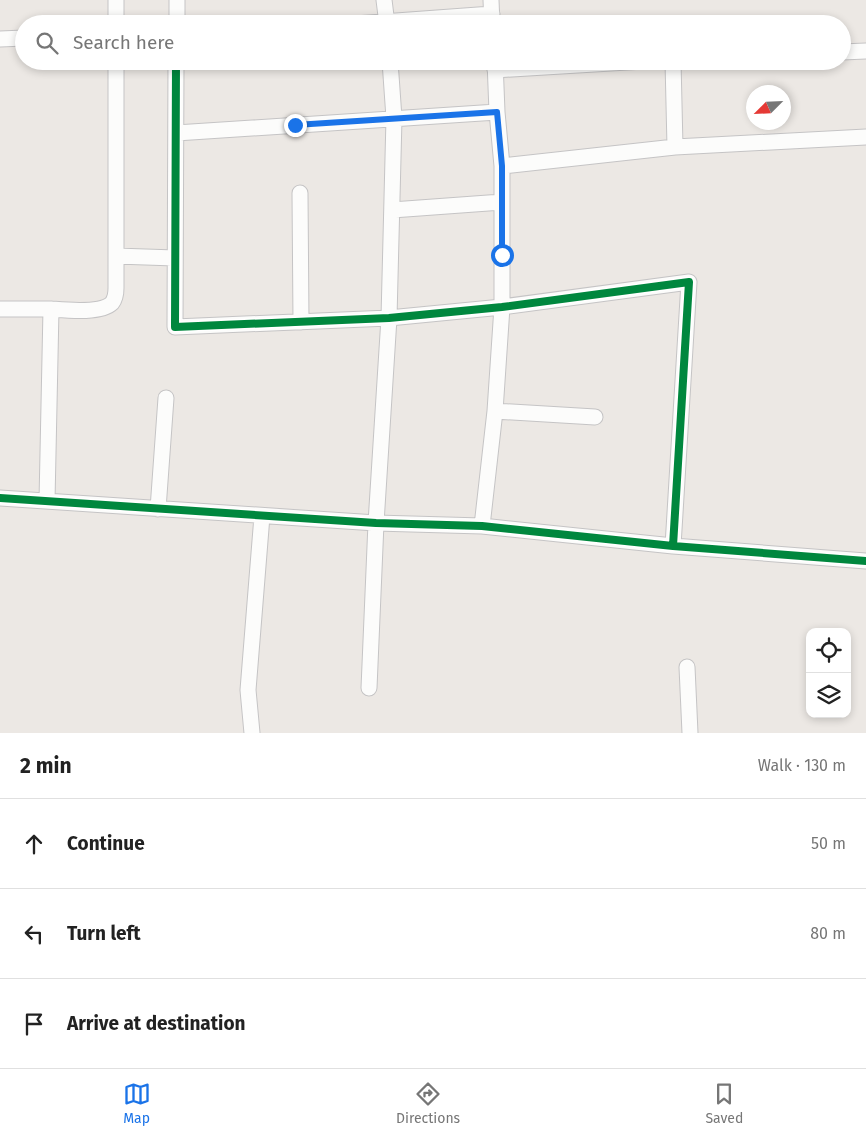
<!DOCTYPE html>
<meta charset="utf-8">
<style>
:root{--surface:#fff;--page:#f6f6f6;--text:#222;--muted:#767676;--line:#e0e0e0;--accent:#1a73e8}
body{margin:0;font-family:"Fira Sans",sans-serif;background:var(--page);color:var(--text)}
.controls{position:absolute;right:15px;bottom:15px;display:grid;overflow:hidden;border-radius:10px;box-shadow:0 2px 8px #0003}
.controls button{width:45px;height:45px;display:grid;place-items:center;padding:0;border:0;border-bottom:1px solid var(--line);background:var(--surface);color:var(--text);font:25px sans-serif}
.compass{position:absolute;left:746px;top:85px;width:45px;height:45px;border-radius:50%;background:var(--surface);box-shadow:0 2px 8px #0003;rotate:246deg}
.stop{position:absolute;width:15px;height:15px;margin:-11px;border:4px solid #1a73e8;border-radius:50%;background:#fff}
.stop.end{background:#1a73e8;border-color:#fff;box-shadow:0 1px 5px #0008}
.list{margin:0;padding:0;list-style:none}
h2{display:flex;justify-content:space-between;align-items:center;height:65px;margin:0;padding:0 20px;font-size:21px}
h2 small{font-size:16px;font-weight:400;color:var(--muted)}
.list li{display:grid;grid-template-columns:32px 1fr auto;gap:15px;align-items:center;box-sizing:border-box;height:90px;padding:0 20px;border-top:1px solid var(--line)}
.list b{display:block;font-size:19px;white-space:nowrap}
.list em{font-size:16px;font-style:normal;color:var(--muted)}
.icon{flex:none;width:28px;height:28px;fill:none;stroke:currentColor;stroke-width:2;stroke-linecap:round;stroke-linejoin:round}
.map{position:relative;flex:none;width:866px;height:733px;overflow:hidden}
.search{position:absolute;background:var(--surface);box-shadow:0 2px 8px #0003;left:15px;right:15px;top:15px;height:55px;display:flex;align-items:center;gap:12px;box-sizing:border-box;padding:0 18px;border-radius:28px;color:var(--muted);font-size:19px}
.sheet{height:335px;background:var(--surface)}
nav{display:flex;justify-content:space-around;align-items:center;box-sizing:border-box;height:70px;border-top:1px solid var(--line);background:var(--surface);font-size:14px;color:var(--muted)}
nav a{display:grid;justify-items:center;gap:2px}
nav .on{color:var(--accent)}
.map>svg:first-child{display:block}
</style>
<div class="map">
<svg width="866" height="733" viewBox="0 0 866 733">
<rect width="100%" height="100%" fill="#ece8e4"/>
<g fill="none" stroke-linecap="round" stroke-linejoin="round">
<g stroke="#c5c4c5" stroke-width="17">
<path id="street" d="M116,0V24
M384,0L387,24
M491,0L492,24
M177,24V0
M355,24L492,14
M0,39L24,38
M842,52L866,51
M176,61L175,327L389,318L502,307L689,282L673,546
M673,61L675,147
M495,70L644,61
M176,133L497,112
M502,166L675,147L866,137
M300,193L301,322
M392,210L502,202
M116,256L175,258
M0,309C17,309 34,309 51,309C65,310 101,314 112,303C115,299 116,293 116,288V61
M495,411L595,417
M0,498L376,523L482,526L673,546L866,561
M47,501L51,309
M158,509L166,398
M482,526L495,411L502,307V166L497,112L495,61
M687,667L690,733
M369,688L376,523L389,318L394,118L390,61
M252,733L248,690L262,516"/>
</g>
<use href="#street" stroke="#fcfcfb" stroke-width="15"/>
<g stroke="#fff" stroke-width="11">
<path id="cycleway" d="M176,61L175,327L389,318L502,307L689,282L673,546
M0,498L376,523L482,526L673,546L866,561"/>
</g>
<use href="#cycleway" stroke="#00873e" stroke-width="8"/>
</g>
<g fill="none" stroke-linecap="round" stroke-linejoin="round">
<path stroke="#1a73e8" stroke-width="6" d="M295,125L497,112L502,166V255"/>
</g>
</svg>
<div class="controls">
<button><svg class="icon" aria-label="locate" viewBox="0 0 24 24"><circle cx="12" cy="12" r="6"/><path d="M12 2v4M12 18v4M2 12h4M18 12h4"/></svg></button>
<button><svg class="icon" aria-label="layers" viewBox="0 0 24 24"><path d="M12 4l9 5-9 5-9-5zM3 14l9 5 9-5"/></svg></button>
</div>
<svg class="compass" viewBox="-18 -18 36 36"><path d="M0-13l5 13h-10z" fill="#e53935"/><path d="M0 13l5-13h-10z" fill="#767676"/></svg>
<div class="stop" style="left:502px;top:255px"></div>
<div class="stop end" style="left:295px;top:125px"></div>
<div class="search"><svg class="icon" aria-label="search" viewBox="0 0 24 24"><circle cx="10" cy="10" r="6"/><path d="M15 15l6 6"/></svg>Search here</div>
</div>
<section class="sheet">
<h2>2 min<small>Walk · 130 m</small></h2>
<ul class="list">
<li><svg class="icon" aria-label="ahead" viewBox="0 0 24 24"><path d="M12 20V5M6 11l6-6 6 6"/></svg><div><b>Continue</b></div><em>50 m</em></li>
<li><svg class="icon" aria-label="left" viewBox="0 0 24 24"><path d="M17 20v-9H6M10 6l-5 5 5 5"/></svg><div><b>Turn left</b></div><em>80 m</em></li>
<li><svg class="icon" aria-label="arrive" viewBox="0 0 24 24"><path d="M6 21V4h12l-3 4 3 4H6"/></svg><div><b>Arrive at destination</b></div></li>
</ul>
</section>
<nav>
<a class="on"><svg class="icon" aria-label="map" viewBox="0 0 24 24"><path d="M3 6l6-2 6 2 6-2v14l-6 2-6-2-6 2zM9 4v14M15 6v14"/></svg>Map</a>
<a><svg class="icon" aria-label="directions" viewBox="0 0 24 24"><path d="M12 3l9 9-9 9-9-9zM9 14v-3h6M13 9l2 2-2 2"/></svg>Directions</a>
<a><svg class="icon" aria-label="saved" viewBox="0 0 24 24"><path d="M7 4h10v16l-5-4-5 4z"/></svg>Saved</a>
</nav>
